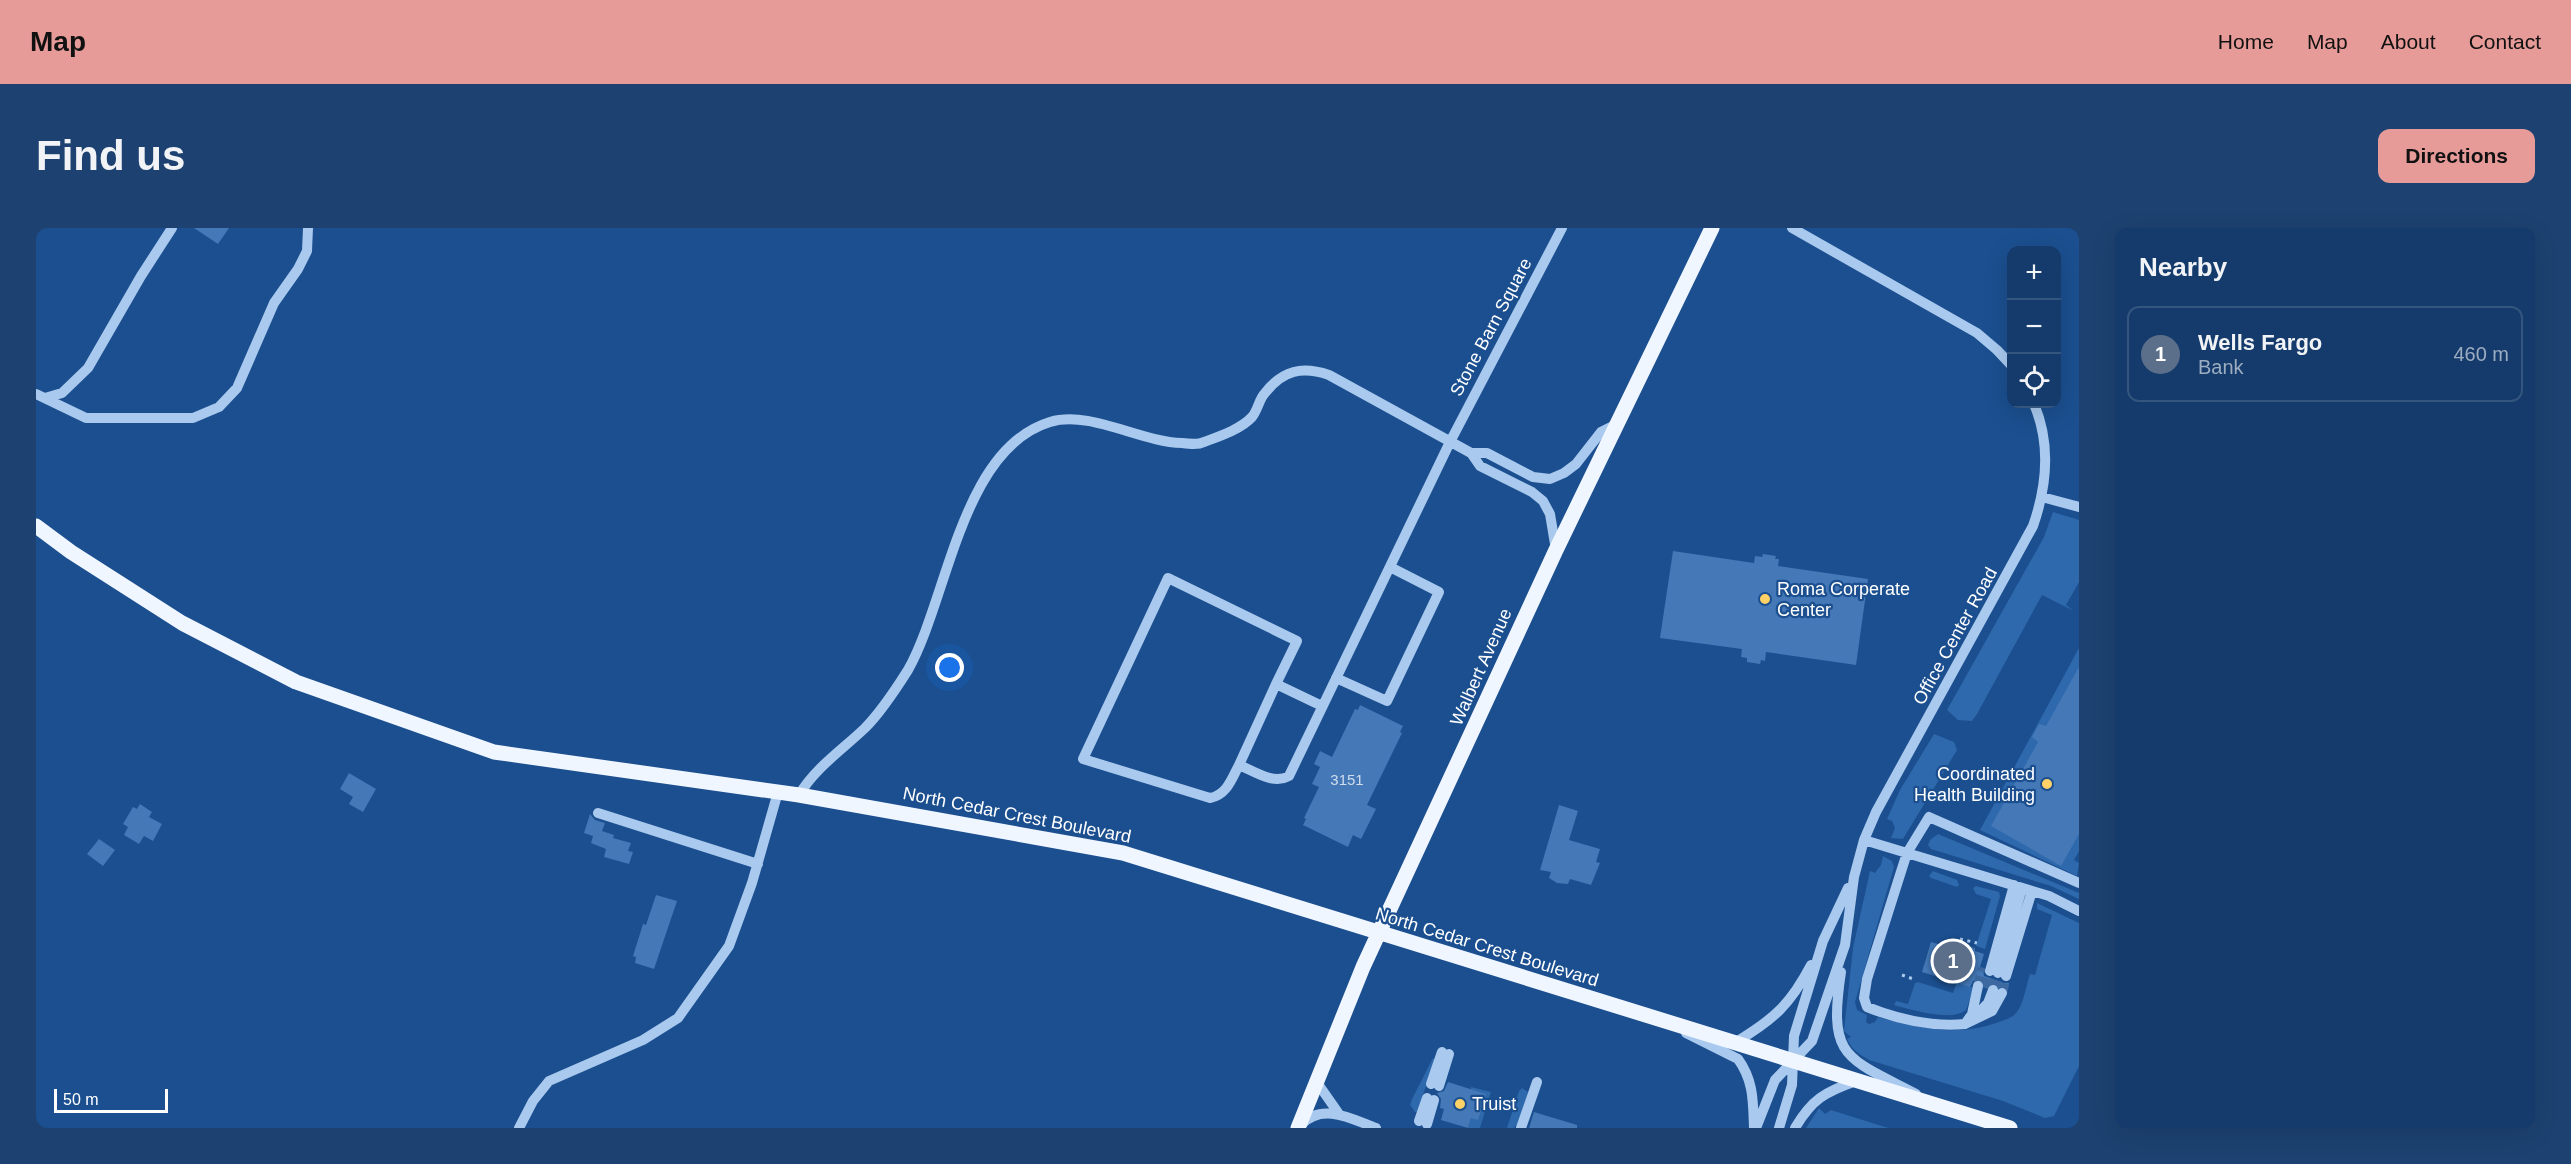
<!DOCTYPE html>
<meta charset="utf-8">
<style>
:root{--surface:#143b6b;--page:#1d4271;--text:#f1f3f6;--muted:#9dadc1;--line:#33557e;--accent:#e69b98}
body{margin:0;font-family:Arial,sans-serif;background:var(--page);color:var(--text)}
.controls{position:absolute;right:18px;top:18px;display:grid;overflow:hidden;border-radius:12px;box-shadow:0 6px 24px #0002}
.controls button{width:54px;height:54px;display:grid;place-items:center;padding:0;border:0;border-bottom:2px solid var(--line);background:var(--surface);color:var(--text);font:30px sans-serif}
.scale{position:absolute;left:18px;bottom:15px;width:114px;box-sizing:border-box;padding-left:6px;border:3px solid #fff;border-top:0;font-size:16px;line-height:21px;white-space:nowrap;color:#fff;-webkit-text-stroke:4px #1b4f8f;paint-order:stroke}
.you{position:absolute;left:914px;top:440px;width:21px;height:21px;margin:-15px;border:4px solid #fff;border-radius:50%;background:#1a73e8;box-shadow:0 0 0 9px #1a73e833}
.badge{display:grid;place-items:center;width:39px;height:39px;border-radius:50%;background:var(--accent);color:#fff;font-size:20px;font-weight:700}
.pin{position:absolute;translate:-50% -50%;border:3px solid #fff;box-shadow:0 2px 6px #0006}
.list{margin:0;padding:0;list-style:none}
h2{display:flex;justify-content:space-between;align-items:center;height:78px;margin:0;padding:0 24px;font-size:26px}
h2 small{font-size:20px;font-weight:400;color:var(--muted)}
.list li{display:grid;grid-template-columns:39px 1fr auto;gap:18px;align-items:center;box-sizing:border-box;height:96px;margin:0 12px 12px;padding:0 12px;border:2px solid var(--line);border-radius:12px}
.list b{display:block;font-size:22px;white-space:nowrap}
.list p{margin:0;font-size:20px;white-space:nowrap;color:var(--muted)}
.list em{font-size:20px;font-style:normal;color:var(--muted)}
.icon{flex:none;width:33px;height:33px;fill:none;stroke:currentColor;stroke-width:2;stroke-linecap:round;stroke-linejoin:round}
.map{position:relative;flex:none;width:2043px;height:900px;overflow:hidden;border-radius:12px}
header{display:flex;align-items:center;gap:36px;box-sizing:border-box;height:84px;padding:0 30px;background:var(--accent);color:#111}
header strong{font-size:28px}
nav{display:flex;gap:33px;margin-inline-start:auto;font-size:21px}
.intro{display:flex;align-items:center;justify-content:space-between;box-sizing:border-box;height:144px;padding:0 36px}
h1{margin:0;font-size:42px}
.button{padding:15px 27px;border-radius:12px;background:var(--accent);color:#111;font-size:21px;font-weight:700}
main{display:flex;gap:36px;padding:0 36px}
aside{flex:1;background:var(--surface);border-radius:12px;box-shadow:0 6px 24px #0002}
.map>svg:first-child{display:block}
</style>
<header>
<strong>Map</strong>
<nav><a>Home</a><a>Map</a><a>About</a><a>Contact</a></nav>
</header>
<div class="intro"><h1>Find us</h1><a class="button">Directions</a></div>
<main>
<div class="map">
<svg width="2043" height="900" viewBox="0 0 2043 900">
<rect width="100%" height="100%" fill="#1b4f8f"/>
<path fill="#2e69ad" d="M2017,284L2043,292V354L2030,377L2038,383L2006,367L1941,486L1936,493L1922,492L1911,482L2008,309Z
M2043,420V623L2038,632L2043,635L2041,648L1944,602Z
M1898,506L1918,514L1921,522L1867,611L1855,610L1859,600L1856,593L1851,591L1864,562Z
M1902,606L2043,665V671L2015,658L1895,621L1892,617L1894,612Z
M1847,628L1856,633L1858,639L1819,774L1821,782L1831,787L1830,794L1833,796L1839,794L1842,789C1882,800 1920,809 1960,795C1967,792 1975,791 1980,785C1988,776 1990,757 1994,746L1999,747L2016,687L2001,681V675L2043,695V838L2018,888L2009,890L1967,873L1833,832C1823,826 1816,822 1811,811L1815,809L1808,803L1817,720L1834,643L1839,645L1845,637Z
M1897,643L1921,652L1923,657L1921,659L1895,650L1893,648Z
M1940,658L1963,664L1964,668L1949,721L1940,718L1955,671L1940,666L1937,660Z
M1882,754L1917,765L1921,754L1938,760L1930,782C1915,794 1876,782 1858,777L1860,773L1872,776L1879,755Z
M1397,830L1399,832L1381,884H1379L1374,877L1376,871Z
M1435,859L1455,864L1444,900H1432L1435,890Z
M1486,860L1492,864L1485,892L1478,900H1471L1483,863Z
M1783,880L1789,886L1795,882L1852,900H1770Z"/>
<path fill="#4478b7" d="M158,0H193L182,16Z
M1637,323L1718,335L1719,328L1726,329L1727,326L1740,328L1739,331H1743L1742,338L1832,351L1820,437L1730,424L1729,433L1725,432L1724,436L1711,434V430L1705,429L1706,421L1624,410Z
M2043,439V606L2025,638L1955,598L2002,514L1996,509L2003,496L2010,498Z
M1324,477L1367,498L1364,504L1366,505L1331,577L1340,581L1325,611L1317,607L1312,619L1267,597L1270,591L1268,590L1283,559L1276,556L1284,539L1278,536L1284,523L1296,529L1319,481L1322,482Z
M313,545L340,561L327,584L313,576L317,569L304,561Z
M104,576L116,584L113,589L126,596L117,613L108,608L103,616L88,607L92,599L87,596L97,579L101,581Z
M1523,577L1542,583L1533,612L1564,621L1560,634L1564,635L1555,657L1534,651L1532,656L1521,655L1513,650L1515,644L1504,642Z
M554,586L559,592L569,595L566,603L578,607L577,610L595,615L592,623L597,624L593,636L568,629L570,621L555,615L557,608L548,605Z
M63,611L79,622L67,638L51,626Z
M620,667L641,673L618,741L599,735L600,729L597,728L607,696L610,697Z
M1895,714L1909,718L1910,714L1917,716L1918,714L1939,720V723L1948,726L1944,739L1947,740L1948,748L1968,755H1973L1971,760L1956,755L1949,760L1947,753L1943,751L1937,753L1934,759L1886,744Z
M1412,854L1450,866L1442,892L1435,890L1432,900L1405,892L1408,881L1404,880L1405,871L1401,865L1408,863Z
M1498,884L1541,897V900H1493Z"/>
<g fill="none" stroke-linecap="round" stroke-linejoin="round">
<path stroke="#3d69a0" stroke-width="10" stroke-dasharray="10 5" stroke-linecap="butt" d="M1942,758L1947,740
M1949,760L1954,743
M1957,762L1962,745
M1966,765L1970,748"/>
<path stroke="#a9c9ee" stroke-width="3" stroke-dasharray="3 4.5" stroke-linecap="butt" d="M1924,711L1941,715
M1866,747L1880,752"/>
<path stroke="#a9c9ee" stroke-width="10" d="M1756,0L1941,105L1961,122L1976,138
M0,166L50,190H157L183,179L201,160L238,75L262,41L271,23L272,0
M9,170L26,165L52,140L105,48L136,0
M1435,225H1451L1497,249L1514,251L1528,245L1540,236L1565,204L1581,196
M2006,269L2043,279
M1300,450L1351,473L1403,364L1354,339
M1286,478L1240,456L1203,537C1218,543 1237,557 1253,548L1414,214L1526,0
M1203,537C1196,550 1191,567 1174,570L1047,531L1132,350L1261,413L1240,456
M763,567C779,540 806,522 829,500C845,484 860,461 872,442C912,371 925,221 1014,194C1054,182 1104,214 1146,215C1154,216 1162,217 1168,214C1184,208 1205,201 1216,189C1222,182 1223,171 1229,165C1247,142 1266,138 1293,147L1435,225L1444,238L1496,264L1507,273L1514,286L1520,322
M562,585L722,636
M1828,612L2013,668L2043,683
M1954,743L1978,657
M1805,744C1792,830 1809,829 1880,866
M1962,745L1986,660
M1970,748L1996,663
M1942,758L1936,786L1929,796C1896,799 1861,791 1831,779L1828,770L1831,751L1863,650L1871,625L1893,589L2043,655
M1941,787L1952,775L1957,762
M1929,796L1956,783L1966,765
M1650,805L1702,831C1718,853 1717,874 1718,900
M1700,814C1738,791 1754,777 1775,737
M1280,853L1303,886
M1395,856L1406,824
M1403,858L1413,826
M1383,893L1391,870
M1391,896L1398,872
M1265,897C1286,874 1316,891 1340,900
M483,900L497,873L513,853L607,812L642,790L693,718L716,655L742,564
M1485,900L1501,854
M1720,900L1739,852L1776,813L1809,717L1818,649L1828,612L1840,584L1997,298C2011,258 2015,216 1998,176
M1743,900L1756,857L1758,808L1787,713L1812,660
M1759,900C1776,871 1789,864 1820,853"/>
<path stroke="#f0f6ff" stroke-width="15" d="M0,298L35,324L146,395L260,454L458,524L763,567L1087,625L1974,900
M1262,900L1327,739L1520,322L1676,0"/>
</g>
<g fill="#ffd166" stroke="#1b4f8f" stroke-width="2">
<circle cx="1729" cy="371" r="6"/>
<circle cx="2011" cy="556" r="6"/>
<circle cx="1424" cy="876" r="6"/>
</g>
<g text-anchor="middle" stroke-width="4.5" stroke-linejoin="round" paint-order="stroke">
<g font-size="15" fill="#d0dded">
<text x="1311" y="557">3151</text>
</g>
<g font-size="18" fill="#fff" stroke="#1b4f8f">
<text transform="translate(1455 99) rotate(-62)" y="6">Stone Barn Square</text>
<text transform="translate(1919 408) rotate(-61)" y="6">Office Center Road</text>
<text transform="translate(1445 439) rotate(-66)" y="6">Walbert Avenue</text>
<text transform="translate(981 587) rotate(11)" y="6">North Cedar Crest Boulevard</text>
<text transform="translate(1451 719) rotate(17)" y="6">North Cedar Crest Boulevard</text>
</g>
<g font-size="18" fill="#fff" stroke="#1b4f8f" text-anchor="start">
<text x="1741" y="367">Roma Corperate<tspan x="1741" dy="21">Center</tspan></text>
<text x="1999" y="552" text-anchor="end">Coordinated<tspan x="1999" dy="21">Health Building</tspan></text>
<text x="1436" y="882">Truist</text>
</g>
</g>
</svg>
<div class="controls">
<button>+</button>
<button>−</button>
<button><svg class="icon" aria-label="locate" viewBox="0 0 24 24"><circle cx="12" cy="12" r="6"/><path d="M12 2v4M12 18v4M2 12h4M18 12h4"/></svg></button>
</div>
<div class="scale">50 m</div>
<div class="you"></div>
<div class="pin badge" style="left:1917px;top:733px;background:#5c6f8a">1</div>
</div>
<aside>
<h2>Nearby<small></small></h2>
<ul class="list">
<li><span class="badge" style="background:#5c6f8a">1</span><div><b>Wells Fargo</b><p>Bank</p></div><em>460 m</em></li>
</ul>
</aside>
</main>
